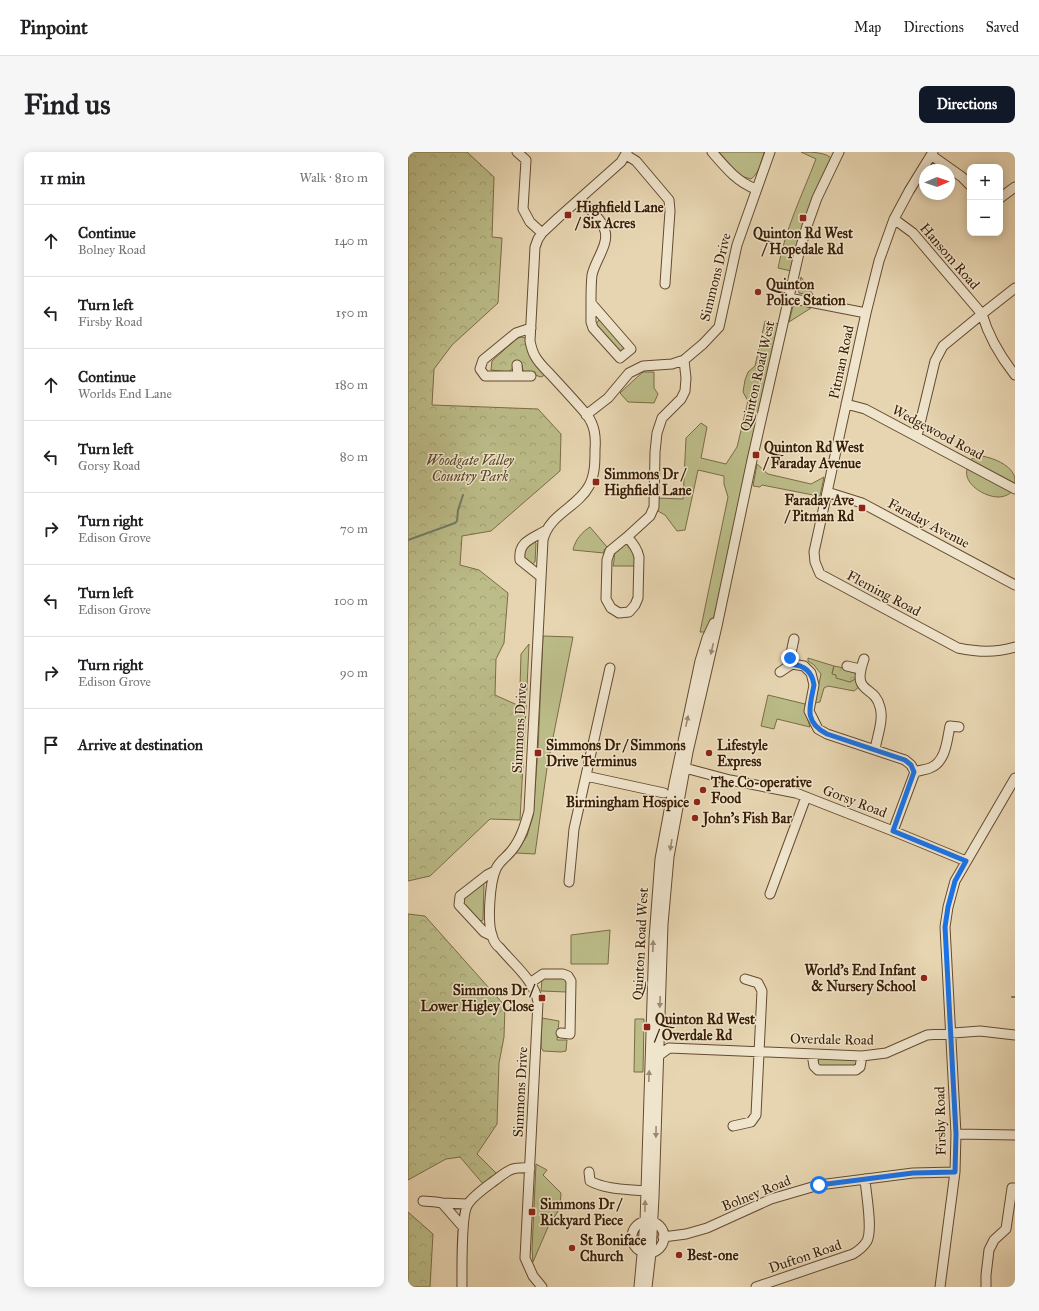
<!DOCTYPE html>
<meta charset="utf-8">
<style>
:root{--surface:#fff;--page:#f6f6f6;--text:#202124;--muted:#757577;--line:#e0e0e0;--accent:#111827}
body{margin:0;font-family:"IM FELL Great Primer",serif;background:var(--page);color:var(--text)}
.controls{position:absolute;right:12px;top:12px;display:grid;overflow:hidden;border-radius:8px;box-shadow:0 2px 10px #0003}
.controls button{width:36px;height:36px;display:grid;place-items:center;padding:0;border:0;border-bottom:1px solid var(--line);background:var(--surface);color:var(--text);font:20px sans-serif}
.compass{position:absolute;left:511px;top:12px;width:36px;height:36px;border-radius:50%;background:var(--surface);box-shadow:0 2px 10px #0003;rotate:88deg}
.stop{position:absolute;width:12px;height:12px;margin:-9px;border:3px solid #1a73e8;border-radius:50%;background:#fff}
.stop.end{background:#1a73e8;border-color:#fff;box-shadow:0 1px 4px #0008}
.list{margin:0;padding:0;list-style:none}
h2{display:flex;justify-content:space-between;align-items:center;height:52px;margin:0;padding:0 16px;font-size:17px}
h2 small{font-size:13px;font-weight:400;color:var(--muted)}
.list li{display:grid;grid-template-columns:26px 1fr auto;gap:12px;align-items:center;box-sizing:border-box;height:72px;padding:0 16px;border-top:1px solid var(--line)}
.list b{display:block;font-size:15px;white-space:nowrap}
.list p{margin:0;font-size:13px;white-space:nowrap;color:var(--muted)}
.list em{font-size:13px;font-style:normal;color:var(--muted)}
.icon{flex:none;width:22px;height:22px;fill:none;stroke:currentColor;stroke-width:2;stroke-linecap:round;stroke-linejoin:round}
.map{position:relative;flex:none;width:607px;height:1135px;overflow:hidden;border-radius:8px}
header{display:flex;align-items:center;gap:24px;box-sizing:border-box;height:56px;padding:0 20px;background:var(--surface);border-bottom:1px solid var(--line)}
header strong{font-size:19px}
nav{display:flex;gap:22px;margin-inline-start:auto;font-size:14px}
.intro{display:flex;align-items:center;justify-content:space-between;box-sizing:border-box;height:96px;padding:0 24px}
h1{margin:0;font-size:28px}
.button{padding:10px 18px;border-radius:8px;background:var(--accent);color:#fff;font-size:14px;font-weight:700}
main{display:flex;gap:24px;padding:0 24px}
aside{flex:1;background:var(--surface);border-radius:8px;box-shadow:0 2px 10px #0003}
.map>svg:first-child{display:block}
</style>
<header>
<strong>Pinpoint</strong>
<nav><a>Map</a><a>Directions</a><a>Saved</a></nav>
</header>
<div class="intro"><h1>Find us</h1><a class="button">Directions</a></div>
<main>
<aside>
<h2>11 min<small>Walk · 810 m</small></h2>
<ul class="list">
<li><svg class="icon" aria-label="ahead" viewBox="0 0 24 24"><path d="M12 20V5M6 11l6-6 6 6"/></svg><div><b>Continue</b><p>Bolney Road</p></div><em>140 m</em></li>
<li><svg class="icon" aria-label="left" viewBox="0 0 24 24"><path d="M17 20v-9H6M10 6l-5 5 5 5"/></svg><div><b>Turn left</b><p>Firsby Road</p></div><em>150 m</em></li>
<li><svg class="icon" aria-label="ahead" viewBox="0 0 24 24"><path d="M12 20V5M6 11l6-6 6 6"/></svg><div><b>Continue</b><p>Worlds End Lane</p></div><em>180 m</em></li>
<li><svg class="icon" aria-label="left" viewBox="0 0 24 24"><path d="M17 20v-9H6M10 6l-5 5 5 5"/></svg><div><b>Turn left</b><p>Gorsy Road</p></div><em>80 m</em></li>
<li><svg class="icon" aria-label="right" viewBox="0 0 24 24"><path d="M7 20v-9h11M14 6l5 5-5 5"/></svg><div><b>Turn right</b><p>Edison Grove</p></div><em>70 m</em></li>
<li><svg class="icon" aria-label="left" viewBox="0 0 24 24"><path d="M17 20v-9H6M10 6l-5 5 5 5"/></svg><div><b>Turn left</b><p>Edison Grove</p></div><em>100 m</em></li>
<li><svg class="icon" aria-label="right" viewBox="0 0 24 24"><path d="M7 20v-9h11M14 6l5 5-5 5"/></svg><div><b>Turn right</b><p>Edison Grove</p></div><em>90 m</em></li>
<li><svg class="icon" aria-label="arrive" viewBox="0 0 24 24"><path d="M6 21V4h12l-3 4 3 4H6"/></svg><div><b>Arrive at destination</b></div></li>
</ul>
</aside>
<div class="map">
<svg width="607" height="1135" viewBox="0 0 607 1135">
<defs>
<pattern id="forest-crowns" width="20" height="18" patternUnits="userSpaceOnUse"><rect width="20" height="18" fill="#bbbc88"/><path d="M2 6a3 3 0 1 1 6 0M12 15a3 3 0 1 1 6 0" fill="none" stroke="#a2a174"/></pattern>
</defs>
<rect width="100%" height="100%" fill="#e7d5b1"/>
<filter id="stains"><feTurbulence type="fractalNoise" baseFrequency=".005" numOctaves="4"/><feColorMatrix values="0 0 0 0 .2 0 0 0 0 .09 0 0 0 0 .02 0 0 0 .5 -.17"/></filter>
<radialGradient id="worn" r=".72"><stop offset=".6" stop-color="#630" stop-opacity="0"/><stop offset="1" stop-color="#630" stop-opacity=".3"/></radialGradient>
<path fill="#bbbc88" stroke="#7a6c46" d="M311,0H356V1C353,9 351,22 343,27L332,24Z
M393,0C402,0 421,0 424,8L383,119L370,116C377,78 394,43 408,7Z
M393,125L406,144L391,141L390,137Z
M390,152L403,156L381,170L385,154Z
M191,168L195,169L218,195L212,200L189,175L188,172Z
M357,169L371,172L311,447L304,471L298,480H292L320,345L316,332V324L290,318L277,378L269,379L257,363L248,358L249,346L275,347L278,286L293,271L299,275L293,306L318,312L329,295L340,249L335,240L337,228L340,220L347,214Z
M235,220H246V236L250,242L246,251L220,250L212,241L227,227Z
M574,304C585,306 601,312 606,323C607,326 607,329 607,332L561,309L565,306Z
M349,312L360,322L403,332L416,325L410,353L405,343L354,333L352,335L345,334Z
M559,317L605,339C600,343 596,345 590,345C577,345 555,332 559,317Z
M182,375L199,395L196,398V401L165,398C167,388 174,380 182,375Z
M126,389L128,391L127,410L124,412C117,408 115,405 115,397Z
M216,392L222,393L226,395L228,414H205C208,401 203,402 216,392Z
M135,484L165,485L139,616L127,702L108,701L119,684L125,664L130,597Z
M121,492L118,557L113,544L112,535L113,502Z
M400,506L426,514L424,521L442,530L447,527L451,535L446,539L420,534L416,536L412,550L407,551L413,522L406,513L400,509Z
M360,543L397,552L398,562L402,575L369,567L366,577L353,574Z
M76,730L75,768L72,769L55,750V745Z
M202,778L200,812H163V783Z
M137,824L155,826L159,829V840L133,839L134,828Z
M134,866L151,869L149,888H159L158,899L153,900L135,899L133,895Z
M227,867H236L235,920H226Z
M412,905L450,908L448,915H412L409,912Z
M128,1012L139,1018L135,1023L153,1041L152,1056L140,1075L125,1110L124,1097Z"/>
<path fill="url(#forest-crowns)" stroke="#7a6c46" d="M0,0H59L86,25L84,85L94,86L90,151L44,193L26,217L24,253L130,257L153,282L152,319L83,379L54,384L52,413L71,418L100,441L96,491L88,507L87,543L118,557L112,668L82,667L22,724L0,729Z
M113,185L118,186L139,222L133,225L115,219L114,213L110,210L101,220L83,218L84,209L108,187Z
M426,514L436,516V518L446,521L448,523L447,527L442,530L428,526V523L424,522Z
M0,762L17,764L97,854L96,885L91,911L89,972L69,1002L88,1021L76,1033L52,1005L38,1007L0,1028Z
M0,1060L25,1082L22,1135H0Z"/>
<g fill="none" stroke-linecap="round" stroke-linejoin="round">
<path stroke="#717b69" stroke-width="2" d="M0,388L47,371L49,369L50,358L55,343
M604,845H607"/>
<g stroke="#644b30" stroke-width="11">
<path id="minor" d="M109,0L118,8L115,57L122,70L134,81
M304,0C317,15 329,30 348,37
M525,0L501,39L486,67L471,109L458,161L406,400L407,410L412,422L550,496C570,500 587,501 607,495
M218,3L228,9L261,48L262,59L257,132
M523,3L554,25L562,33
M592,46L607,35
M172,47C180,56 194,67 197,79C201,92 187,109 184,123C183,132 183,142 183,151L223,197L212,206L185,176L183,170V151
M486,67L505,81L574,162L535,194L527,209L509,284
M607,136L574,162C581,186 592,204 607,223
M381,146L458,161
M109,213L110,224
M123,224H77L72,217L75,208L108,181L123,176
M438,252L457,257L607,337
M178,263L200,246L221,221L235,214L264,212L276,208L295,192L311,175L329,93L362,0
M419,340L454,351L607,433
M219,385L202,399L199,408L198,447L203,456L211,461L221,460L227,453L230,446L231,405C229,396 225,391 219,385L242,364L246,355L247,300L249,281L254,266L273,247L277,239L278,226L276,208
M132,424L112,408C110,390 123,387 137,379
M456,507C443,544 466,531 472,555C476,568 469,584 467,598
M384,512L382,506L386,487
M439,514L452,517
M372,520L384,512L396,514L403,521L406,533L401,559L410,577L419,582L497,608L503,613L507,620L485,679
M272,617L273,615L322,628L388,641L485,679L558,709
M507,620C512,618 517,618 522,616C538,610 539,588 542,574L551,575
M178,624L256,641
M161,730L166,677L202,516
M362,742L398,645
M84,784L76,780L51,753L52,744L79,723L87,719
M122,831L135,822H155L160,824L163,829L162,882L153,881
M404,902L406,914L410,918H448L452,915L454,904
M248,904H250L261,896L454,904L478,901L519,883L572,879L607,883
M325,974L343,970L348,963L354,839L350,831L337,827
M548,982L607,983
M181,1020L182,1029C199,1038 219,1037 237,1039
M15,1049L28,1050L34,1051
M224 1085a16 16 0 1 1 32 0a16 16 0 1 1-32 0Z
M55,1075L34,1051L59,1052
M255,1085L278,1082L299,1076L363,1047L411,1033L505,1021L547,1020
M54,1135C54,1120 53,1061 60,1052C65,1044 78,1035 86,1029C101,1018 102,1015 122,1016
M134,1135L125,1124L117,1106L130,850C126,828 106,813 92,796C88,793 85,788 84,783C79,770 82,729 88,717C91,709 99,705 104,698C113,687 117,673 121,659L135,388C141,362 169,356 181,334C187,323 187,310 187,298C188,285 187,274 179,263C167,249 155,236 142,222C137,217 130,210 127,204C124,199 123,194 122,189L127,95L130,87L134,81L150,66L213,10L219,0
M231,1135L237,1070L246,787L252,707L266,632L292,509L299,486L306,471
M239,1135L243,1101L246,1045L255,772L261,705L280,600L309,474L344,308L391,101L399,74L409,46L431,0
M348,1135L445,1102C450,1099 456,1094 459,1089C465,1077 458,1042 457,1027
M532,1135L547,1020L548,982L537,775L540,755L547,729L607,626
M578,1135V1123L581,1098L586,1088L598,1077L604,1036H607"/>
</g>
<use href="#minor" stroke="#efe4cc" stroke-width="9"/>
</g>
<defs><path id="oneway-solid" d="M-6-.8H1V-3.2L6.5 0L1 3.2V.8H-6Z"/></defs>
<g fill="#9d8a72">
<use href="#oneway-solid" transform="translate(304 497) rotate(103)"/>
<use href="#oneway-solid" transform="translate(279 569) rotate(-78)"/>
<use href="#oneway-solid" transform="translate(263 693) rotate(99)"/>
<use href="#oneway-solid" transform="translate(245 794) rotate(-88)"/>
<use href="#oneway-solid" transform="translate(252 850) rotate(92)"/>
<use href="#oneway-solid" transform="translate(241 924) rotate(-88)"/>
<use href="#oneway-solid" transform="translate(248 980) rotate(91)"/>
<use href="#oneway-solid" transform="translate(237 1054) rotate(-89)"/>
</g>
<g fill="none" stroke-linecap="round" stroke-linejoin="round">
<path stroke="#1a73e8" stroke-width="5" d="M382,506L384,512C396,514 404,519 406,533C402,554 395,570 419,582L497,608L503,613L506,620L485,679L558,709L547,729L540,755L537,775L548,982L547,1020L505,1021L411,1033"/>
</g>
<g fill="#8f2418" stroke="#efe4cc" stroke-width="1.5">
<rect x="156" y="59" width="8" height="8" rx="2"/>
<rect x="391" y="62" width="8" height="8" rx="2"/>
<circle cx="350" cy="140" r="4"/>
<rect x="344" y="299" width="8" height="8" rx="2"/>
<rect x="184" y="326" width="8" height="8" rx="2"/>
<rect x="450" y="352" width="8" height="8" rx="2"/>
<rect x="126" y="597" width="8" height="8" rx="2"/>
<circle cx="301" cy="601" r="4"/>
<circle cx="295" cy="638" r="4"/>
<circle cx="289" cy="650" r="4"/>
<circle cx="287" cy="666" r="4"/>
<circle cx="516" cy="826" r="4"/>
<rect x="130" y="842" width="8" height="8" rx="2"/>
<rect x="235" y="871" width="8" height="8" rx="2"/>
<rect x="120" y="1056" width="8" height="8" rx="2"/>
<circle cx="164" cy="1096" r="4"/>
<circle cx="271" cy="1103" r="4"/>
</g>
<g text-anchor="middle" stroke-width="3" stroke-linejoin="round" paint-order="stroke">
<g font-size="14" font-weight="bold" fill="#391d05" stroke="#efe4cc" text-anchor="start">
<text x="168" y="60">Highfield Lane<tspan x="168" dy="16">/ Six Acres</tspan></text>
<text x="395" y="86" text-anchor="middle">Quinton Rd West<tspan x="395" dy="16">/ Hopedale Rd</tspan></text>
<text x="358" y="137">Quinton<tspan x="358" dy="16">Police Station</tspan></text>
<text x="356" y="300">Quinton Rd West<tspan x="356" dy="16">/ Faraday Avenue</tspan></text>
<text x="196" y="327">Simmons Dr /<tspan x="196" dy="16">Highfield Lane</tspan></text>
<text x="446" y="353" text-anchor="end">Faraday Ave<tspan x="446" dy="16">/ Pitman Rd</tspan></text>
<text x="138" y="598">Simmons Dr / Simmons<tspan x="138" dy="16">Drive Terminus</tspan></text>
<text x="309" y="598">Lifestyle<tspan x="309" dy="16">Express</tspan></text>
<text x="303" y="635">The Co-operative<tspan x="303" dy="16">Food</tspan></text>
<text x="281" y="655" text-anchor="end">Birmingham Hospice</text>
<text x="295" y="671">John's Fish Bar</text>
<text x="508" y="823" text-anchor="end">World's End Infant<tspan x="508" dy="16">&amp; Nursery School</tspan></text>
<text x="126" y="843" text-anchor="end">Simmons Dr /<tspan x="126" dy="16">Lower Higley Close</tspan></text>
<text x="247" y="872">Quinton Rd West<tspan x="247" dy="16">/ Overdale Rd</tspan></text>
<text x="132" y="1057">Simmons Dr /<tspan x="132" dy="16">Rickyard Piece</tspan></text>
<text x="172" y="1093">St Boniface<tspan x="172" dy="16">Church</tspan></text>
<text x="279" y="1108">Best-one</text>
</g>
<g font-size="14" fill="#391d05" stroke="#efe4cc">
<text transform="translate(542 104) rotate(49)" y="5">Hansom Road</text>
<text transform="translate(307 125) rotate(-76)" y="5">Simmons Drive</text>
<text transform="translate(433 210) rotate(-78)" y="5">Pitman Road</text>
<text transform="translate(349 224) rotate(-77)" y="5">Quinton Road West</text>
<text transform="translate(530 280) rotate(28)" y="5">Wedgewood Road</text>
<text transform="translate(521 371) rotate(28)" y="5">Faraday Avenue</text>
<text transform="translate(476 441) rotate(28)" y="5">Fleming Road</text>
<text transform="translate(111 576) rotate(-87)" y="5">Simmons Drive</text>
<text transform="translate(447 649) rotate(21)" y="5">Gorsy Road</text>
<text transform="translate(232 792) rotate(-87)" y="5">Quinton Road West</text>
<text transform="translate(424 887) rotate(1)" y="5">Overdale Road</text>
<text transform="translate(112 940) rotate(-87)" y="5">Simmons Drive</text>
<text transform="translate(532 969) rotate(-91)" y="5">Firsby Road</text>
<text transform="translate(348 1041) rotate(-22)" y="5">Bolney Road</text>
<text transform="translate(397 1104) rotate(-19)" y="5">Dufton Road</text>
</g>
<g font-size="14" font-style="italic" fill="#5a4526" stroke="#efe4cc">
<text x="62" y="313">Woodgate Valley<tspan x="62" dy="16">Country Park</tspan></text>
</g>
</g>
<rect width="100%" height="100%" filter="url(#stains)"/>
<rect width="100%" height="100%" fill="url(#worn)"/>
</svg>
<div class="controls">
<button>+</button>
<button>−</button>
</div>
<svg class="compass" viewBox="-18 -18 36 36"><path d="M0-13l5 13h-10z" fill="#e53935"/><path d="M0 13l5-13h-10z" fill="#757577"/></svg>
<div class="stop" style="left:411px;top:1033px"></div>
<div class="stop end" style="left:382px;top:506px"></div>
</div>
</main>
